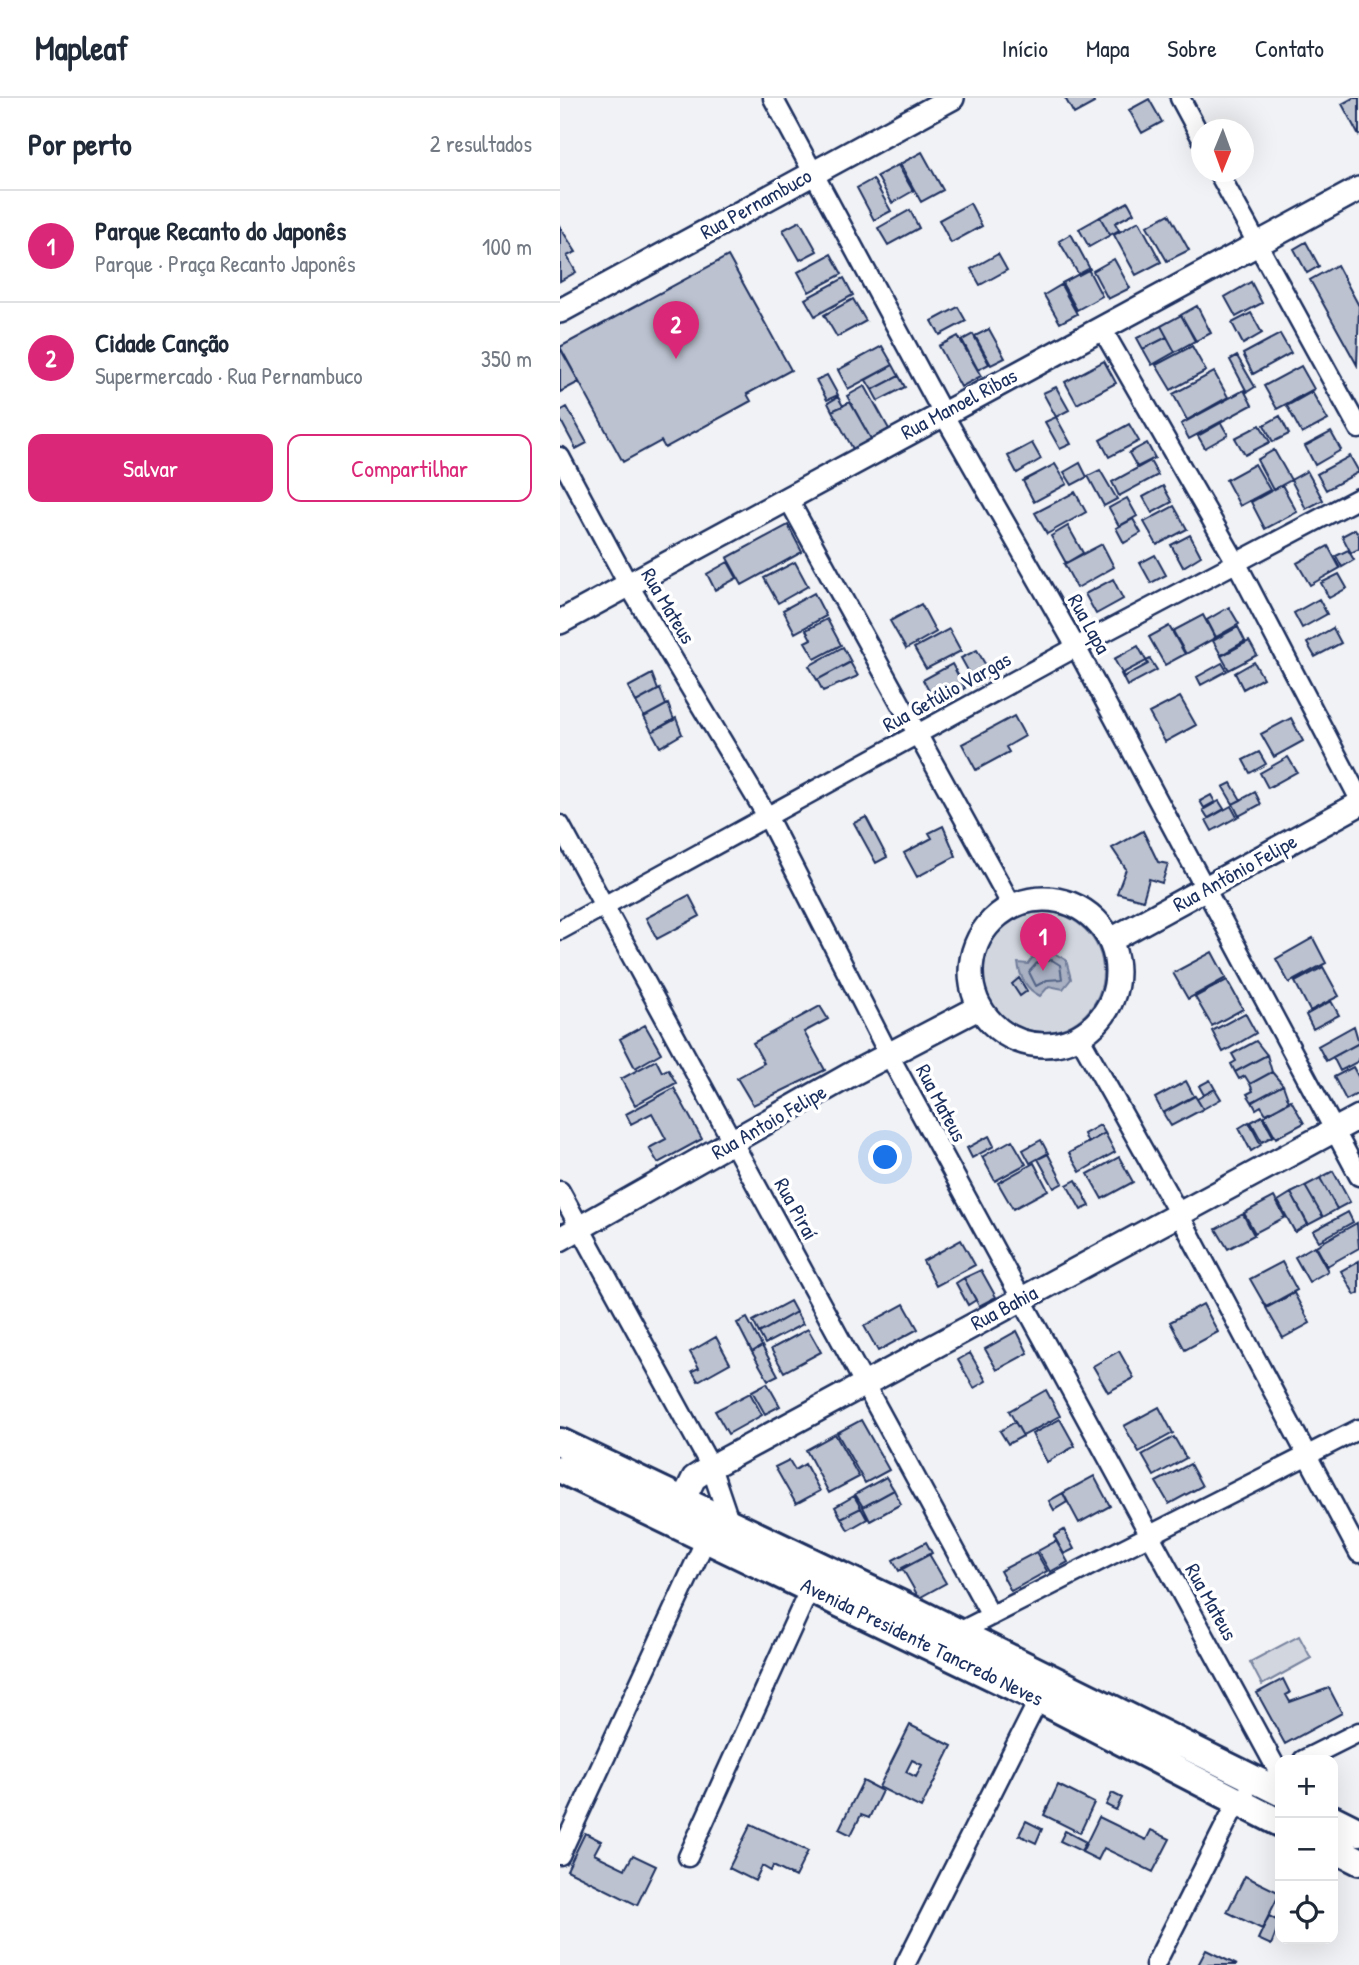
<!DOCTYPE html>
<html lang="pt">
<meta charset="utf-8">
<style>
:root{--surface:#fff;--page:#f6f6f7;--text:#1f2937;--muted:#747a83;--line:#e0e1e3;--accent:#db2777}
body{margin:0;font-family:"Patrick Hand",sans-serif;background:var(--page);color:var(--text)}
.controls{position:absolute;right:21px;bottom:21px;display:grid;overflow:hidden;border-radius:14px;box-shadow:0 7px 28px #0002}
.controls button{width:63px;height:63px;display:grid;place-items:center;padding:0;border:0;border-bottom:2px solid var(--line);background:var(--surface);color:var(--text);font:35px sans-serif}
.compass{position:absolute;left:631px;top:21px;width:63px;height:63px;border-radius:50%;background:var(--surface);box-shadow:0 7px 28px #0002;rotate:181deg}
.you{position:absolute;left:326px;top:1060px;width:24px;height:24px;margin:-18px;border:5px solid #fff;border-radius:50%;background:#1a73e8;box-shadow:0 0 0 10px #1a73e833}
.badge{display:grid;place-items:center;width:46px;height:46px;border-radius:50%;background:var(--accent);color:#fff;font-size:23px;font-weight:700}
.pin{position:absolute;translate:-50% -58px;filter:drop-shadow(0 2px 4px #0008)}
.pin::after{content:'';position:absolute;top:37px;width:24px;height:21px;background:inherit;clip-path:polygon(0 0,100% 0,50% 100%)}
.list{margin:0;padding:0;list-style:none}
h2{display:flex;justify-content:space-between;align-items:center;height:91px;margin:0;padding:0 28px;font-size:30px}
h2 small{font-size:23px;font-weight:400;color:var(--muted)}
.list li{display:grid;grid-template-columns:46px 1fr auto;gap:21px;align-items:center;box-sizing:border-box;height:112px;padding:0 28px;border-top:2px solid var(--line)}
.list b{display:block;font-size:26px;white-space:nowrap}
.list p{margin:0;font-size:23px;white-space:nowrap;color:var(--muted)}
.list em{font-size:23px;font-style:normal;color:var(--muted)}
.actions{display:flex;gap:14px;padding:21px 28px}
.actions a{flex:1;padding:16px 0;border:2px solid var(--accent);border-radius:14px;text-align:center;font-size:24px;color:var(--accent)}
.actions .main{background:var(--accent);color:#fff}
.icon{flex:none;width:38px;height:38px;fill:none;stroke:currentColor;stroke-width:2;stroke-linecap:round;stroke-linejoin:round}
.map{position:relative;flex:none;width:799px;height:1867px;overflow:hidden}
header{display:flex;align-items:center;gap:42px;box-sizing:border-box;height:98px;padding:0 35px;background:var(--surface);border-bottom:2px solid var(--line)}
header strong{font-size:33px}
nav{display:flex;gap:38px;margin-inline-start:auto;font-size:24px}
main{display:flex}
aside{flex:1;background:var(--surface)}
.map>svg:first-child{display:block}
</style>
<header>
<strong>Mapleaf</strong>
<nav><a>Início</a><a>Mapa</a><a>Sobre</a><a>Contato</a></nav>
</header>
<main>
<aside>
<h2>Por perto<small>2 resultados</small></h2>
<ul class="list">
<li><span class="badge">1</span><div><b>Parque Recanto do Japonês</b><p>Parque · Praça Recanto Japonês</p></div><em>100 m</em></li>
<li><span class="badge">2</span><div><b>Cidade Canção</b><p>Supermercado · Rua Pernambuco</p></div><em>350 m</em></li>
</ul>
<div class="actions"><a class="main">Salvar</a><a>Compartilhar</a></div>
</aside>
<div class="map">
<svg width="799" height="1867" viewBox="0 0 799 1867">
<rect width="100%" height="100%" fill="#f1f2f5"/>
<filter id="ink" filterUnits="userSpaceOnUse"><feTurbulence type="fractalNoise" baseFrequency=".0143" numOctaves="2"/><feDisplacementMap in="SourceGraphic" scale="14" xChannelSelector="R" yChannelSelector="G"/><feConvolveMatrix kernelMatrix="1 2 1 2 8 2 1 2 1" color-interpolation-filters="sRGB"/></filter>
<g filter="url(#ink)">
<path fill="#d2d6df" stroke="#76829e" stroke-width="2" d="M423 874a60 60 0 1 1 120 0a60 60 0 1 1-120 0Z
M739,1538L751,1560L702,1587L690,1564Z"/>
<path fill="#a8b0c2" stroke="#707c9a" stroke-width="2" d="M492,854L506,862L511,881L503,891L489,888L480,898C466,891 460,880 458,865L468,866L472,860Z"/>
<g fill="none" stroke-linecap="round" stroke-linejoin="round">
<path stroke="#536386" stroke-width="2" d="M492,862L500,867L502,881L487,882L476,888L469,874L477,865Z"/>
</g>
<path fill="#bcc2d0" stroke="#1b2f5e" stroke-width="2" fill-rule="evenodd" d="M505,0H532L534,5L514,16Z
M793,0H799V38L782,6Z
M589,1L602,24L582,35L569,12Z
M362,54L383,92L361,104L340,66Z
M338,67L353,93L332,105L317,78Z
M313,81L331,113L314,122L297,90Z
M568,104L574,115L555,125L559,132L550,137L540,119Z
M410,105L422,128L391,145L379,122Z
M350,112L359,130L328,147L318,130Z
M609,116L629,152L607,163L587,128Z
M540,119L550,137L529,149L519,131Z
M240,123L257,153L240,162L223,132Z
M579,123L601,164L576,177L554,137Z
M0,129L16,154L7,158L16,174L0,183Z
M511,136L530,171L519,177L499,143Z
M746,144L759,168L747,175L734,151Z
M271,156L282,176L249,194L238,174Z
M438,156L447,172L420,187L411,171Z
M168,158L231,272L187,296L191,303L105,350L101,343L63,364L0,249Z
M554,161L570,190L548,201L533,173Z
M777,167L799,208L797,267L750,182Z
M528,171L542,198L517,212L502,185Z
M284,180L293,197L255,218L245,201Z
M691,184L702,205L676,219L665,199Z
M501,187L517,216L500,225L484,197Z
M293,201L306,223L277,239L264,217Z
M637,208L651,235L636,243L621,217Z
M398,209L406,223L380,237L372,223Z
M691,215L702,235L683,246L672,225Z
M621,217L635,243L615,254L601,228Z
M601,228L607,239L583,251L577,240Z
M429,231L445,260L431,267L415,238Z
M413,236L429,266L418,272L402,242Z
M720,236L731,255L693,276L683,256Z
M398,238L421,278L401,289L379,248Z
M607,239L615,254L592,267L583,251Z
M322,248L333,267L288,291L278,272Z
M632,248L646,273L611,292L596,267Z
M0,250L19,284L0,294Z
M677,258L695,289L687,294L670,262Z
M544,263L556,285L517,306L505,284Z
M333,267L339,278L312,292L306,282Z
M741,268L754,291L717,311L704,288Z
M654,274L668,299L627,322L613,296Z
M267,277L278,297L267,302L256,282Z
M339,278L345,289L318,303L312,292Z
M305,288L329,331L311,341L287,298Z
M496,289L509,312L496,319L483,295Z
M684,292L692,307L629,341L621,326Z
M752,294L768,322L742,336L727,308Z
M278,299L283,308L272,313L268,305Z
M290,304L311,341L293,351L272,313Z
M7,309L27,345L16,351L0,321V313Z
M720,318L729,336L713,344L704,327Z
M496,319L511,346L500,351L485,324Z
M661,325L668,337L645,350L638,338Z
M569,326L579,343L549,359L540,342Z
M700,327L710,344L685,357L675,340Z
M771,334L781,352L755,367L745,348Z
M472,345L481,361L457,375L448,358Z
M587,345L595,360L577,369L569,355Z
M714,352L731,382L713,392L697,362Z
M790,358L799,374L766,392L757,376Z
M590,363L598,377L559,398L552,384Z
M520,365L527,379L512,387L504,374Z
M495,366L507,386L474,404L463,383Z
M695,366L710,392L680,408L666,382Z
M540,372L557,401L544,408L528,378Z
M747,373L763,402L746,411L731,382Z
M722,387L737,414L705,431L691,404Z
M603,388L612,404L592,415L583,399Z
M515,394L526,414L487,436L475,415Z
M567,400L577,418L559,428L549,410Z
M614,408L627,431L597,447L584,424Z
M573,421L581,435L564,445L556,430Z
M228,427L242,454L182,487L167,460Z
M508,428L523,455L506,465L491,438Z
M795,431L799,438V451L791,455L782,438Z
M630,437L641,458L623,469L611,447Z
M542,446L554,469L517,490L504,466Z
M768,448L780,470L750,487L737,465Z
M788,452L794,462L782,469L776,458Z
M595,457L606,477L591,485L580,465Z
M168,464L177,480L155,492L147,476Z
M235,464L248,488L218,505L204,480Z
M779,476L787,490L769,500L761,485Z
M553,481L563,501L536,516L525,496Z
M254,495L266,518L235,535L223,512Z
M759,501L767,516L742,530L734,515Z
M361,506L376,534L346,551L330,523Z
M669,509L679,526L656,539L647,522Z
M643,517L655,540L626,556L613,533Z
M267,521L281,547L255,561L245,544L251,541L246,532Z
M609,528L625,556L605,567L589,539Z
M678,529L685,543L661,557L653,543Z
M773,530L781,545L755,559L747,545Z
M389,531L401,553L366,571L354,550Z
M689,543L697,557L669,572L661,558Z
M578,548L588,566L564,579L554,561Z
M283,549L291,564L257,582L249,568Z
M417,552L432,578L416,587L401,560Z
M590,561L597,572L567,588L561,576Z
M290,564L298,578L263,593L257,582Z
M694,564L703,580L683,591L675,575Z
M662,565L667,573L641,587L637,579Z
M392,566L405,590L376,606L363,582Z
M92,576L98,592L76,604L68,589Z
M100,591L106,607L84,619L76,604Z
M620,599L636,627L605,644L589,615Z
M108,606L114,622L92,634L84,619Z
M454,618L465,638L446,649L449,654L416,672L402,646Z
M116,620L122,636L100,649L92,634Z
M731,620L743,643L714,659L701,636Z
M699,654L706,666L690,675L683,662Z
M728,659L737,674L708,690L700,675Z
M671,685L681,702L673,706L663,689Z
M695,694L701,706L679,718L673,706Z
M651,697L655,704L644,710L640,703Z
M659,703L664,711L648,720L643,712Z
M671,708L677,719L652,733L646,722Z
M306,719L327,759L316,765L294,725Z
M383,728L396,758L357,779L344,755L372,740L369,735Z
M583,733L598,764L608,766L602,785L589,781L583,802L557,795L566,771L552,750Z
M129,797L140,818L97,841L86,820Z
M753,840L766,865L729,885L716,861Z
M652,854L666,880L628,901L613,875Z
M763,869L779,898L750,913L735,884Z
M459,880L467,893L460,898L452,886Z
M667,882L683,911L652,928L635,899Z
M771,903L779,917L753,931L746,917Z
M260,908L268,921L244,934L265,972L193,1007L177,980L204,965L193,945Z
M685,915L696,935L663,954L652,933Z
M85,927L101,955L75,970L60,941Z
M794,928L799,945L766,963L758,948Z
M696,943L707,957L675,974L671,966L676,963L672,956Z
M799,945V963L780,973L773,959Z
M707,957L712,974L690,986L685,978L679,981L675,974Z
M96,962L102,974L108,971L116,985L75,1007L61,981Z
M793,969L799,980V995L786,1002L774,979Z
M712,974L723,987L692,1004L687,996L693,993L690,986Z
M650,982L655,991L644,997L639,988Z
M626,983L634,998L603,1015L595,1000Z
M723,987L729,1004L706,1016L701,1008L696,1011L692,1004Z
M114,990L142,1041L98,1065L89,1050L106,1041L92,1015L71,1026L66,1016Z
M655,991L661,1001L643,1011L637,1001Z
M635,998L643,1011L611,1028L603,1015Z
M731,1002L744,1025L716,1040L704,1018Z
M702,1018L713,1038L702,1044L691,1024Z
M689,1024L701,1047L691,1053L679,1030Z
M540,1027L545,1035L528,1045L524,1036Z
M545,1035L555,1054L520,1074L509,1055Z
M429,1038L434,1048L412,1060L407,1050Z
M452,1042L466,1066L435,1083L422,1059Z
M481,1042L488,1055L470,1065L463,1052Z
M488,1056L503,1085L494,1090L478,1061Z
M559,1059L573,1084L542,1101L528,1076Z
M474,1065L488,1092L453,1111L438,1085Z
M773,1073L790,1104L777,1111L760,1080Z
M760,1080L777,1111L763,1119L745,1088Z
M516,1082L530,1108L521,1112L507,1087Z
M745,1088L763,1119L748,1127L731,1095Z
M731,1095L748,1126L735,1134L718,1103Z
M714,1099L725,1119L695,1135L684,1115Z
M788,1114L793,1124L759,1143L753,1133Z
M683,1116L694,1137L668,1151L656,1131Z
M797,1125L799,1150L767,1168L756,1148Z
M401,1142L415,1167L376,1188L363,1163Z
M754,1148L768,1173L749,1184L735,1159Z
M799,1163V1195L795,1197L781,1173Z
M722,1164L737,1192L706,1209L690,1181Z
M421,1172L436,1199L419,1208L404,1180Z
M404,1180L416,1202L408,1207L396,1185Z
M734,1195L750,1225L723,1240L706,1210Z
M230,1203L236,1214L199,1235L193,1223Z
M344,1206L358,1231L318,1253L304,1228Z
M643,1206L658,1234L625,1252L610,1224Z
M236,1214L243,1226L205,1246L199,1235Z
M187,1220L202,1248L192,1254L177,1225Z
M248,1231L261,1254L224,1274L211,1251Z
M457,1233L468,1255L437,1272L425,1251Z
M156,1239L170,1265L138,1283L132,1273L139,1270L130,1254Z
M202,1248L218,1277L208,1282L192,1254Z
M559,1253L574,1280L548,1294L533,1268Z
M410,1255L426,1283L414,1290L398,1262Z
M207,1285L220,1308L205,1316L192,1293Z
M486,1292L500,1318L463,1338L449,1313Z
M190,1295L202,1317L168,1336L155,1313Z
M599,1309L613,1335L579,1354L564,1328Z
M500,1321L515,1348L487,1364L472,1336Z
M301,1322L329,1372L305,1385L277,1335Z
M455,1324L463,1338L448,1346L440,1333Z
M275,1336L299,1379L269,1395L246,1352Z
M614,1339L626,1360L594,1378L582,1357Z
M229,1362L235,1372L245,1366L260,1393L236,1406L215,1369Z
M630,1366L642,1388L609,1406L596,1384Z
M534,1378L550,1408L519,1425L503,1395Z
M326,1379L334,1392L303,1409L295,1396Z
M334,1392L341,1406L310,1423L303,1409Z
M503,1395L507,1404L494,1412L489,1403Z
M294,1398L301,1410L281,1420L275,1409Z
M301,1410L307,1421L288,1432L281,1420Z
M504,1432L514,1451L504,1456L494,1438Z
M496,1443L508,1464L490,1474L478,1453Z
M366,1444L372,1455L339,1473L333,1462Z
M476,1454L487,1473L451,1493L440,1473Z
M369,1456L386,1485L359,1500L342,1470Z
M723,1581L730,1595L726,1597L730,1604L769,1590L782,1615L725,1646L697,1595Z
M350,1627L392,1648L361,1710L319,1689ZM352,1662L362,1667L356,1679L346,1674Z
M303,1683L322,1693L309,1720L301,1717L291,1737L279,1731Z
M498,1687L534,1705L520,1735L484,1717Z
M552,1695L562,1700L556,1712L546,1707Z
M539,1719L586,1742L591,1732L610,1741L593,1774L544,1750L538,1762L522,1754Z
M466,1723L482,1731L476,1745L459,1737Z
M191,1726L248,1753L235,1779L213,1768L211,1773L202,1768L195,1783L169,1770Z
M505,1733L526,1744L521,1753L500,1743Z
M25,1735L41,1743L34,1756L65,1771L73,1757L96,1768L77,1807L7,1772Z
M685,1778L720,1795L702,1831L667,1814Z
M709,1818L720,1824L711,1847L698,1841Z
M646,1852L677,1867H638Z"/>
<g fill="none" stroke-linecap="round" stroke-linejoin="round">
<g stroke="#1b2f5e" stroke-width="23">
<path id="minor" d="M213,0L382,314L516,549L799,1078
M620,0L642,41
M658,74L799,331
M541,229L676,464L799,700
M0,359L68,486L207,718L329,957L719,1675
M227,399L452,808
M0,727L431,1518
M0,832L520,547L799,400
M519,938L619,1116L799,1455
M0,1093L151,1369L170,1425
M399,1534L799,1331
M743,1662L799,1634
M0,1757L146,1441
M128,1759L250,1490
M345,1867L479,1601
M595,1867L677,1704L685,1697"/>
</g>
<g stroke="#1b2f5e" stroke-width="28">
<path id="tertiary" d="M0,213L392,0
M0,524L799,91
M411 874a73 73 0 1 1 146 0a73 73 0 1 1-146 0Z
M551,842L799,706
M0,1141L288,978L420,909
M115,1418L134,1380L151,1369L799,1019"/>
</g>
<g stroke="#1b2f5e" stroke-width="32">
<path id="secondary" d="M0,1344L353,1512L720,1694
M0,1371L479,1601L720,1725
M773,1721L799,1734
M773,1750L799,1763"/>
</g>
<use href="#minor" stroke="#fff" stroke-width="18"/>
<use href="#tertiary" stroke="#fff" stroke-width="23"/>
<use href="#secondary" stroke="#fff" stroke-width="26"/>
</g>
</g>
<g text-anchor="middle" stroke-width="7" stroke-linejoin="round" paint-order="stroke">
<g font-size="21" fill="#1b2f5e" stroke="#fff">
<text transform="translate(196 106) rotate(-29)" y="7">Rua Pernambuco</text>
<text transform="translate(399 306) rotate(-28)" y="7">Rua Manoel Ribas</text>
<text transform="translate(108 508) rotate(59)" y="7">Rua Mateus</text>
<text transform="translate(529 526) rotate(61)" y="7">Rua Lapa</text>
<text transform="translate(387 594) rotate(-29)" y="7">Rua Getúlio Vargas</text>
<text transform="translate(675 775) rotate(-29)" y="7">Rua Antônio Felipe</text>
<text transform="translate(381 1005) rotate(62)" y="7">Rua Mateus</text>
<text transform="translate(209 1024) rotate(-30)" y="7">Rua Antoio Felipe</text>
<text transform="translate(236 1111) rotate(61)" y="7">Rua Piraí</text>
<text transform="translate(444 1210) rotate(-28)" y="7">Rua Bahia</text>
<text transform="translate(651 1504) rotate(61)" y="7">Rua Mateus</text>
<text transform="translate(362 1544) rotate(26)" y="7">Avenida Presidente Tancredo Neves</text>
</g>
</g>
</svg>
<div class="controls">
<button>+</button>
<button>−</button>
<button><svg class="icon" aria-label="locate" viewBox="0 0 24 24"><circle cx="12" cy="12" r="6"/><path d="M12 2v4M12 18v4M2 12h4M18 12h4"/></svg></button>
</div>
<svg class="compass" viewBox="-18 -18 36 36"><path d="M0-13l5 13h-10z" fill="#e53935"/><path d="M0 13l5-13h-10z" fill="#747a83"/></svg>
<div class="you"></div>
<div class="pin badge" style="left:483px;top:873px">1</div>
<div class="pin badge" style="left:116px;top:261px">2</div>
</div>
</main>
